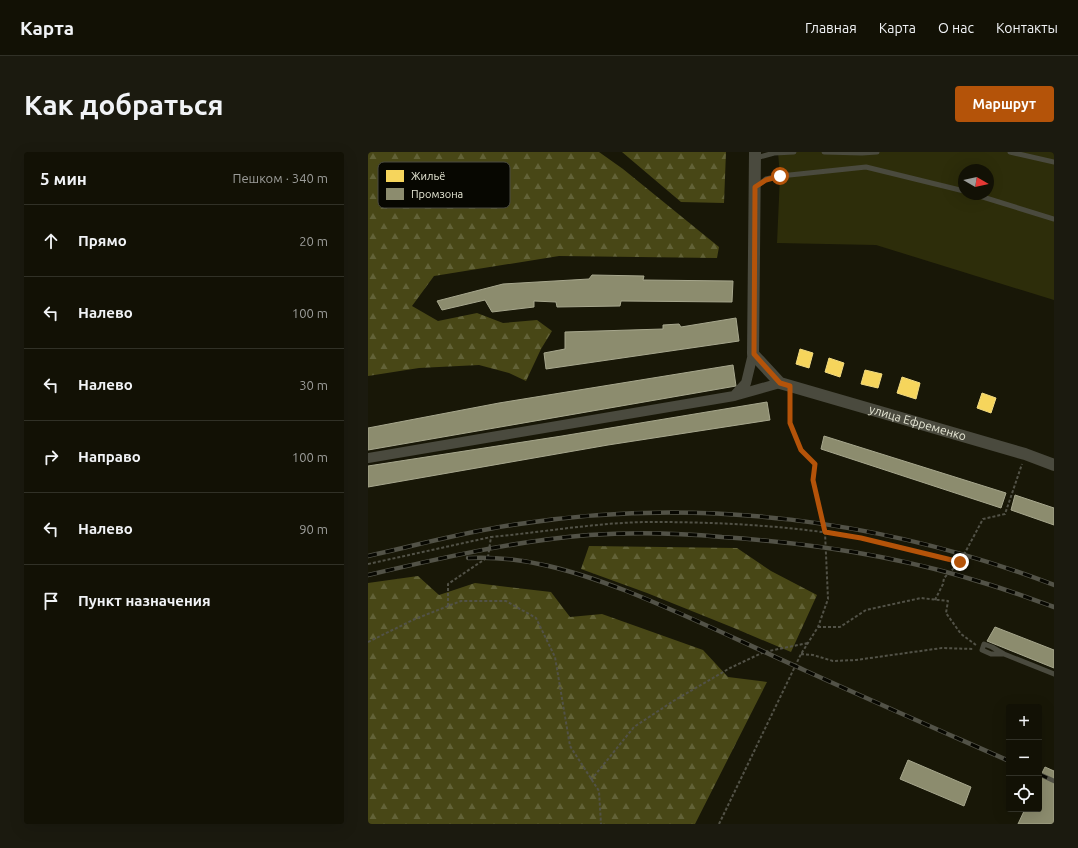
<!DOCTYPE html>
<html lang="ru">
<meta charset="utf-8">
<style>
:root{--surface:#121105;--page:#1b1a0f;--text:#f1f3f6;--muted:#9c9d9a;--line:#313127;--accent:#b45309}
body{margin:0;font-family:Ubuntu,sans-serif;background:var(--page);color:var(--text)}
.controls{position:absolute;right:12px;bottom:12px;display:grid;overflow:hidden;border-radius:4px;box-shadow:0 4px 16px #0002}
.controls button{width:36px;height:36px;display:grid;place-items:center;padding:0;border:0;border-bottom:1px solid var(--line);background:var(--surface);color:var(--text);font:20px sans-serif}
.compass{position:absolute;left:590px;top:12px;width:36px;height:36px;border-radius:50%;background:var(--surface);box-shadow:0 4px 16px #0002;rotate:99deg}
.stop{position:absolute;width:12px;height:12px;margin:-9px;border:3px solid #b45309;border-radius:50%;background:#fff}
.stop.end{background:#b45309;border-color:#fff;box-shadow:0 1px 4px #0008}
.list{margin:0;padding:0;list-style:none}
h2{display:flex;justify-content:space-between;align-items:center;height:52px;margin:0;padding:0 16px;font-size:17px}
h2 small{font-size:13px;font-weight:400;color:var(--muted)}
.list li{display:grid;grid-template-columns:26px 1fr auto;gap:12px;align-items:center;box-sizing:border-box;height:72px;padding:0 16px;border-top:1px solid var(--line)}
.list b{display:block;font-size:15px;white-space:nowrap}
.list em{font-size:13px;font-style:normal;color:var(--muted)}
.icon{flex:none;width:22px;height:22px;fill:none;stroke:currentColor;stroke-width:2;stroke-linecap:round;stroke-linejoin:round}
.map{position:relative;flex:none;width:686px;height:672px;overflow:hidden;border-radius:4px}
header{display:flex;align-items:center;gap:24px;box-sizing:border-box;height:56px;padding:0 20px;background:var(--surface);border-bottom:1px solid var(--line)}
header strong{font-size:19px}
nav{display:flex;gap:22px;margin-inline-start:auto;font-size:14px}
.intro{display:flex;align-items:center;justify-content:space-between;box-sizing:border-box;height:96px;padding:0 24px}
h1{margin:0;font-size:28px}
.button{padding:10px 18px;border-radius:4px;background:var(--accent);color:#fff;font-size:14px;font-weight:700}
main{display:flex;gap:24px;padding:0 24px}
aside{flex:1;background:var(--surface);border-radius:4px;box-shadow:0 4px 16px #0002}
.map>svg:first-child{display:block}
</style>
<header>
<strong>Карта</strong>
<nav><a>Главная</a><a>Карта</a><a>О нас</a><a>Контакты</a></nav>
</header>
<div class="intro"><h1>Как добраться</h1><a class="button">Маршрут</a></div>
<main>
<aside>
<h2>5 мин<small>Пешком · 340 m</small></h2>
<ul class="list">
<li><svg class="icon" aria-label="ahead" viewBox="0 0 24 24"><path d="M12 20V5M6 11l6-6 6 6"/></svg><div><b>Прямо</b></div><em>20 m</em></li>
<li><svg class="icon" aria-label="left" viewBox="0 0 24 24"><path d="M17 20v-9H6M10 6l-5 5 5 5"/></svg><div><b>Налево</b></div><em>100 m</em></li>
<li><svg class="icon" aria-label="left" viewBox="0 0 24 24"><path d="M17 20v-9H6M10 6l-5 5 5 5"/></svg><div><b>Налево</b></div><em>30 m</em></li>
<li><svg class="icon" aria-label="right" viewBox="0 0 24 24"><path d="M7 20v-9h11M14 6l5 5-5 5"/></svg><div><b>Направо</b></div><em>100 m</em></li>
<li><svg class="icon" aria-label="left" viewBox="0 0 24 24"><path d="M17 20v-9H6M10 6l-5 5 5 5"/></svg><div><b>Налево</b></div><em>90 m</em></li>
<li><svg class="icon" aria-label="arrive" viewBox="0 0 24 24"><path d="M6 21V4h12l-3 4 3 4H6"/></svg><div><b>Пункт назначения</b></div></li>
</ul>
</aside>
<div class="map">
<svg width="686" height="672" viewBox="0 0 686 672">
<defs>
<pattern id="forest-firs" width="22" height="20" patternUnits="userSpaceOnUse"><rect width="22" height="20" fill="#484716"/><path d="M5 1l3.5 6h-7zM16 11l3.5 6h-7z" fill="#626237"/></pattern>
</defs>
<rect width="100%" height="100%" fill="#181707"/>
<path fill="url(#forest-firs)" d="M0,0H231L255,17L351,95L349,106L191,104L66,124L44,154L70,169L109,161L135,171L169,168L184,179L173,197L158,229L141,221L111,213L51,216L0,224Z
M254,0H358L356,51L313,50Z
M221,394L369,396L403,419L449,443L423,500L366,476L279,441L213,417Z
M50,424L71,443L107,431L183,440L202,465L234,462L335,498L360,525L399,530L327,672H0V431Z"/>
<path fill="#2d2d0a" fill-rule="evenodd" d="M410,0H686V148L508,93L409,91L412,24ZM596,18H620V42H596Z"/>
<path fill="#f6d55c" stroke="#f1da80" d="M432,197L445,201L441,216L428,212Z
M461,206L476,211L472,225L457,220Z
M497,218L514,222L510,236L493,232Z
M534,225L552,231L548,247L529,241Z
M614,241L628,246L623,261L609,256Z"/>
<path fill="#8c8c6e" stroke="#a7a78d" d="M224,123L276,124L275,128L365,129L364,150L253,149L252,154L189,155L188,150L166,149V155L124,160L117,148L74,158L69,149L135,132L221,127Z
M368,166L371,189L178,217L176,201L197,197V180L295,177V173L311,172L313,175Z
M365,213L368,234L0,298V276L131,251Z
M399,250L402,268L240,293L0,335V314L194,284Z
M456,284L638,341L633,356L453,297Z
M647,343L686,356V373L643,358Z
M627,475L686,498V516L619,489Z
M540,608L603,635L596,654L532,627Z
M677,615L686,619V672H650L657,657H671V627Z"/>
<g fill="none" stroke-linecap="round" stroke-linejoin="round">
<path stroke="#525247" stroke-width="2" stroke-dasharray="3 2" stroke-linecap="butt" d="M0,412L123,385
M567,448L575,432L576,426L592,410L615,367L637,362L654,312
M80,454V432L120,405L123,385C177,380 231,370 285,370C353,370 426,374 493,386C526,392 559,402 592,410
M450,475H472L498,458L553,446L580,449L578,461L593,482L608,493
M0,490L47,467L93,449H138L168,466L187,505L202,594L231,639L233,672
M433,502L445,503L465,509L488,508L574,496L606,497
M223,628L266,575L307,548L362,516L396,500L440,491
M351,672L433,502L450,475L460,447L457,380L445,328L447,312L433,298L422,271V246"/>
<path stroke="#4a4a3e" stroke-width="5" d="M456,0L494,1L509,0
M642,0L686,10
M388,6L406,1L426,0
M388,35L398,27L412,24L498,15L596,39
M605,42L686,67
M636,502H623L614,498L616,492L624,495L636,502L686,522"/>
<path stroke="#4a4a3e" stroke-width="10" d="M366,244L378,231L385,202
M0,306L366,244L412,231"/>
<path stroke="#4a4a3e" stroke-width="12" id="s1" d="M387,0L385,202L412,231L657,302L686,313"/>
<g stroke="#525247" stroke-width="4.5">
<path id="rail" d="M0,404C50,393 100,379 151,372C332,344 516,368 686,433
M100,406C154,403 206,419 256,438C317,462 376,491 436,518C504,549 573,579 641,609
M0,423C73,406 146,389 221,383C265,380 310,381 354,385C443,391 531,404 616,431C640,438 663,447 686,455
M671,622L686,629"/>
</g>
<use href="#rail" stroke="#070701" stroke-width="3" stroke-dasharray="9" stroke-linecap="butt"/>
</g>
<g fill="none" stroke-linecap="round" stroke-linejoin="round">
<path stroke="#b45309" stroke-width="5" d="M412,24L398,28L387,35L386,202L412,231L422,234V271L433,298L447,312L445,328L457,380L493,386L592,410"/>
</g>
<g text-anchor="middle" stroke-width="4" stroke-linejoin="round" paint-order="stroke">
<g font-size="12" fill="#e6e7d5" stroke="#070701">
<text dy="4" stroke="none"><textPath href="#s1" startOffset="385">улица Ефременко</textPath></text>
</g>
</g>
<rect x="10" y="10" width="132" height="46" rx="6" fill="#070701" stroke="#4a4a41" stroke-width="1"/>
<rect x="18" y="18" width="18" height="12" fill="#f6d55c"/>
<rect x="18" y="36" width="18" height="12" fill="#8c8c6e"/>
<g font-size="11" fill="#e6e7d5">
<text x="43" y="28">Жильё</text>
<text x="43" y="46">Промзона</text>
</g>
</svg>
<div class="controls">
<button>+</button>
<button>−</button>
<button><svg class="icon" aria-label="locate" viewBox="0 0 24 24"><circle cx="12" cy="12" r="6"/><path d="M12 2v4M12 18v4M2 12h4M18 12h4"/></svg></button>
</div>
<svg class="compass" viewBox="-18 -18 36 36"><path d="M0-13l5 13h-10z" fill="#e53935"/><path d="M0 13l5-13h-10z" fill="#9c9d9a"/></svg>
<div class="stop" style="left:412px;top:24px"></div>
<div class="stop end" style="left:592px;top:410px"></div>
</div>
</main>
